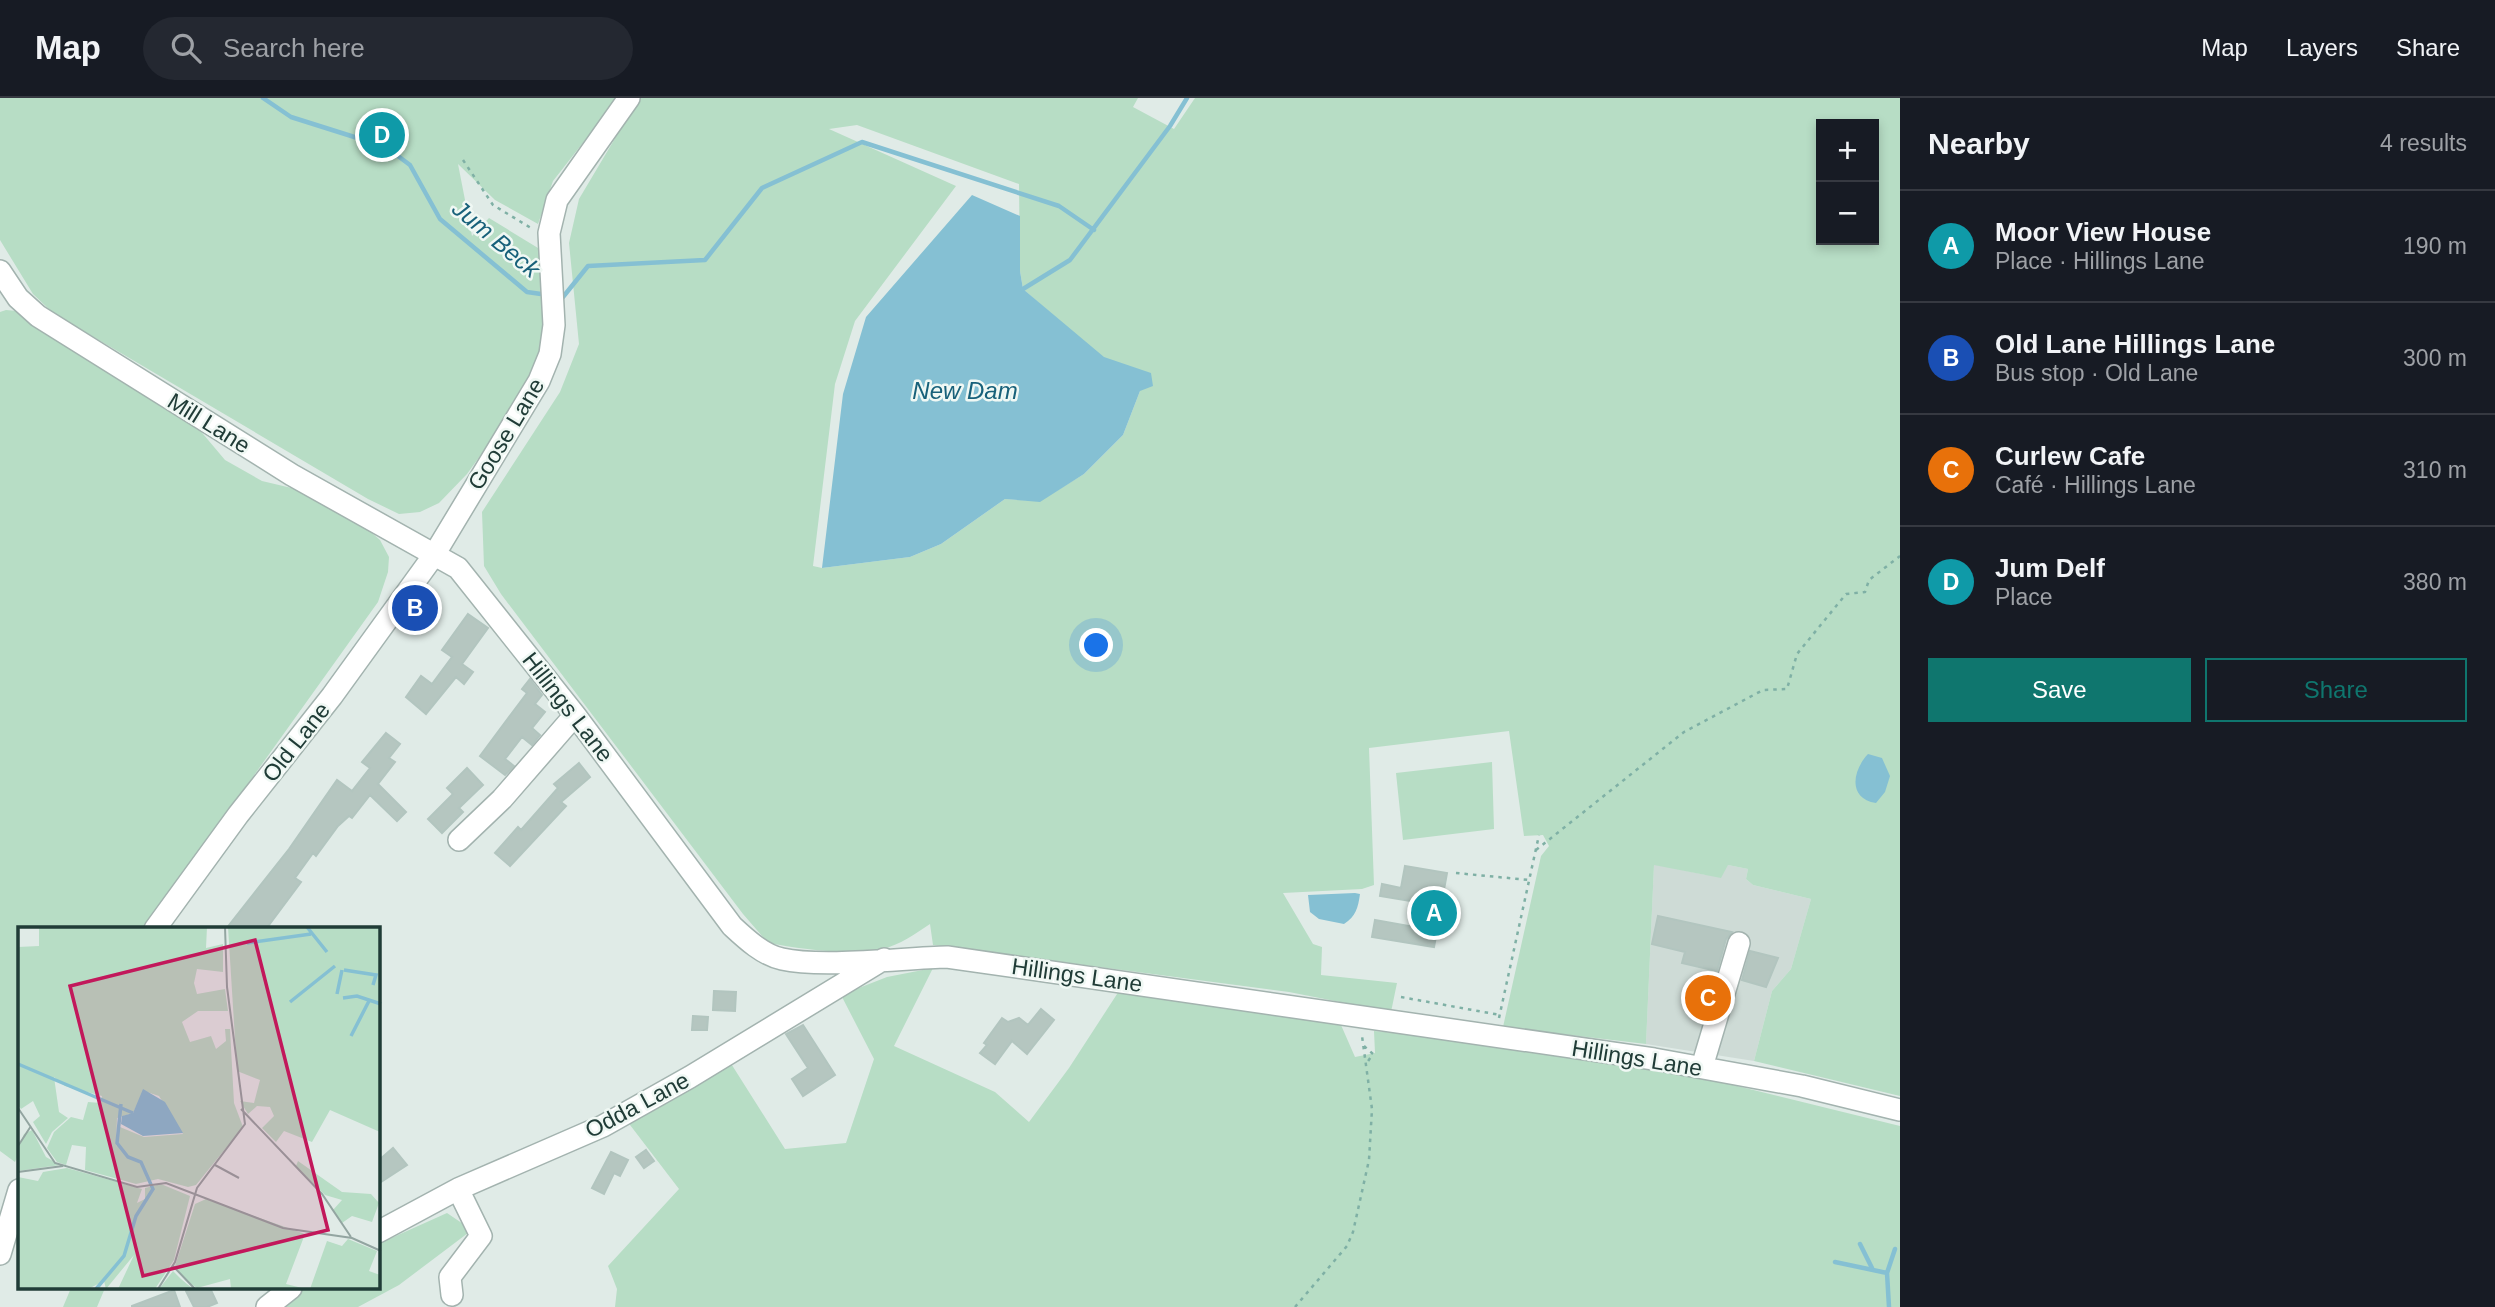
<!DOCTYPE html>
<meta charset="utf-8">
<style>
:root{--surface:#171b24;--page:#242831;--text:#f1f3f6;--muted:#9ea1a6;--line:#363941;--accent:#0f766e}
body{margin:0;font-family:Helvetica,sans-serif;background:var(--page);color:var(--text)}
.controls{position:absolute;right:21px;top:21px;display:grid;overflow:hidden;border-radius:0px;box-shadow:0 4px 10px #0003}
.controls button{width:63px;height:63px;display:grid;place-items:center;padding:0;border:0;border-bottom:2px solid var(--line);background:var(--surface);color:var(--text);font:35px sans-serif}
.you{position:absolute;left:1097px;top:548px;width:24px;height:24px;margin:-18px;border:5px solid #fff;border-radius:50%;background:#1a73e8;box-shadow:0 0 0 10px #1a73e833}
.badge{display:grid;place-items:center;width:46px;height:46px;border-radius:50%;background:var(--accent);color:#fff;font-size:23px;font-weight:700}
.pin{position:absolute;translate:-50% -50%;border:4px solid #fff;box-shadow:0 2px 7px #0006}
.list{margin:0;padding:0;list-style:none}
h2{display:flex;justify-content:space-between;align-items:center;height:91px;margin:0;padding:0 28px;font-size:30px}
h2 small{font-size:23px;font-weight:400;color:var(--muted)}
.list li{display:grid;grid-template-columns:46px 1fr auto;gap:21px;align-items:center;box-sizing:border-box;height:112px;padding:0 28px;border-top:2px solid var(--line)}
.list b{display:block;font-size:26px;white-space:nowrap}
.list p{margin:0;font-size:23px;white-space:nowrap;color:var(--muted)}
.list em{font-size:23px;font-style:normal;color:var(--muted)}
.actions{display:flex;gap:14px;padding:21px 28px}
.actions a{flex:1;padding:16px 0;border:2px solid var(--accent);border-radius:0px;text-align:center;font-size:24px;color:var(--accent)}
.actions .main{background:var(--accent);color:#fff}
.icon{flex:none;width:38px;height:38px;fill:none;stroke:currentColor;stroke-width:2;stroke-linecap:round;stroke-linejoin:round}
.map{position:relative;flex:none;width:1900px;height:1209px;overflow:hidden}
header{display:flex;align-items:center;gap:42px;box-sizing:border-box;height:98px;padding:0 35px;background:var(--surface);border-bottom:2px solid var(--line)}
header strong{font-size:33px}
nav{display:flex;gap:38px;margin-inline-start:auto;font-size:24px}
.search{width:490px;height:63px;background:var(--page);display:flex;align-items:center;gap:18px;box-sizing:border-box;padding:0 24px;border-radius:38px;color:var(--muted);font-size:26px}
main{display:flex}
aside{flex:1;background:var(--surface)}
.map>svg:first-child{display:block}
</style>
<header>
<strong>Map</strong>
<div class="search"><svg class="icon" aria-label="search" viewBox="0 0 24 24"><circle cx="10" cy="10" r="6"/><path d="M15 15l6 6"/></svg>Search here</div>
<nav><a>Map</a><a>Layers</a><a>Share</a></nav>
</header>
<main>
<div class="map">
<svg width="1900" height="1209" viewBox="0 0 1900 1209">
<rect width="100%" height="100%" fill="#e0ebe7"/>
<path fill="#cedbd6" d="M1654,766L1706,777L1728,767L1748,771L1746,781L1753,787L1811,801L1791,871L1772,893L1754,963L1646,946Z"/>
<path fill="#b7ddc5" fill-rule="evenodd" d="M0,0H618L553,83L538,126L495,102L458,66L472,138L489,120L538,150L548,204L544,254L493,340L467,376L439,405L420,414L399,416L368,401L53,215L33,196L0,142Z
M639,0H1138L1133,9L1174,31L1195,0H1900V998L1754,963L1772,893L1791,871L1811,801L1753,787L1746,781L1748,771L1728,767L1721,780L1654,767L1646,946L1503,929L1541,758L1549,748L1543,737L1524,738L1509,633L1369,650L1374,787L1362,791L1283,795L1313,846L1322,849L1321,877L1397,885L1391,914L1289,894L933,847L930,826C915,836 900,847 882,851C848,858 802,851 768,845L743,816L501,496L484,468L482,414L560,294L579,246L569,145L579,101ZM1821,26H1874V142H1821ZM857,27L1019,86L1020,173L1023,191L1140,293L1123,337L1084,376L1040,403L1005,401L941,446L910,459L822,470L813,468L835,286L855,223L956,88L829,31Z
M6,212L17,213L198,330L225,362L262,383L300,392L365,429L380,442L389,459L388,474L378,504L144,831H19V1055L15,1064L0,1053V214Z
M1492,664L1494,731L1403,742L1396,675Z
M933,870L894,948L995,994L1029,1024L1069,970L1119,893L1341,927L1355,959L1375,955L1374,933L1396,935L1642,969L1733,987L1900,1028V1209H615L617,1191L608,1168L679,1091L627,1023L730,964L785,1051L846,1045L874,961L841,897L887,879Z
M447,1115L472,1132L399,1187L358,1209H279L300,1190H378V1146Z
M71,1190H105L97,1209H63Z"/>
<path fill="#85c0d3" d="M972,97L1020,118V173L1023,191L1104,259L1151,275L1153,288L1140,293L1123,337L1084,376L1040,404L1005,401L941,446L910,459L822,470L843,296L866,219Z
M1868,656L1882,660L1890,678L1885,694L1876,705C1848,701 1852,673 1868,656Z
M1355,795L1360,796C1358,810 1356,818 1344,826L1319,821L1310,814L1308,797Z"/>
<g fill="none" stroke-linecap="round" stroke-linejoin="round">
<path stroke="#85c0d3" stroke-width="4.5" d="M263,0L291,19L386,49L410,67L440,121L527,194L548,197
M1023,191L1070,162L1170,28L1187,0
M560,199H563L588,168L705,162L762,90L862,44L1059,108L1094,132
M1860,1146L1872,1170
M1835,1164L1887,1175
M1889,1209L1887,1175L1895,1151"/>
</g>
<path fill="#b5c6c0" stroke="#b2c5bf" stroke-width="2" d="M468,516L488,530L462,566L473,574L464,586L456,579L426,616L406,599L421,578L432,586L452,559L442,552Z
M530,581L542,597L535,606L545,614L532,630L540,637L532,647L522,639L505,661L514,668L505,677L480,658L527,595L522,591Z
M386,635L400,646L389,660L395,664L378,686L406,714L397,723L370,697L352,720L349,718L338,728L316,758L313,755L295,780L301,784L266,831H226L289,751L337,682L352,693L370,670L362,664Z
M579,665L590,679L561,704L566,708L510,768L495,755L518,729L521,732L558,690L554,686Z
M467,670L483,687L459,710L463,714L442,735L428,721L453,696L447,690Z
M1405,768L1447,775L1441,808L1380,798L1382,786L1401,790Z
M1658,818L1732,834L1726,841L1717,873L1682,865L1685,854L1652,846Z
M1375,822L1437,833L1434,849L1372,839Z
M1750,853L1778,860L1766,889L1742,882Z
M714,893L736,894L735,913L713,912Z
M1041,911L1054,922L1027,956L1012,943L995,966L980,955L987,947L984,945L1002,920L1008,924L1019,920L1028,927Z
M693,918L708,919L707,932H692Z
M803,927L835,977L803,998L792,981L808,970L786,936Z
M393,1050L407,1067L378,1086V1063Z
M646,1052L654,1063L644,1070L636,1059Z
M611,1054L628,1062L620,1078L614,1075L604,1096L592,1090Z
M194,1190H210L217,1205L207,1209H194L186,1193Z
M174,1192L180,1209H132V1208Z"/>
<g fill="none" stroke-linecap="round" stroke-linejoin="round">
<g stroke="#a3b3af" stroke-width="24">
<path id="minor" d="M0,173L18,200L38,218L292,377L458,470L575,617L732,828C746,841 763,857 782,861C822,870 903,860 947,859L1654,961L1802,988L1900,1012
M459,742L502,701L575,617
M155,831L238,717L332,598L434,457L539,283L550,256L554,227L549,135L557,102L629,0
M1702,969L1739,845
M378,1134L458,1091L603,1028L690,979L884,861
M0,1156L19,1092
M452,1197L450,1179L481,1138L458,1091
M267,1209L291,1190"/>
</g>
<path stroke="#7fb0a5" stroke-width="2.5" stroke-dasharray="3.5 5" stroke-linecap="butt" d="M463,62L493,107L531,130
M1536,752L1684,634L1763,592L1787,591L1797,556L1846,496L1865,494L1869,482L1900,458
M1456,775L1529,782
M1401,899L1500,917
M1499,920L1539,737
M1364,948L1373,956L1366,966
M1295,1209L1347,1148L1353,1134L1369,1062L1372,1011L1362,938"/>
<use href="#minor" stroke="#fff" stroke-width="21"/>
</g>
<g text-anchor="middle" stroke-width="5" stroke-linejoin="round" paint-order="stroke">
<g font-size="23" fill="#203c37" stroke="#f0f8f4">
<text transform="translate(209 325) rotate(32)" y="8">Mill Lane</text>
<text transform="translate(506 336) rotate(-59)" y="8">Goose Lane</text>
<text transform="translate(568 609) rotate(52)" y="8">Hillings Lane</text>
<text transform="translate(296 644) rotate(-52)" y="8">Old Lane</text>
<text transform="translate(1077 877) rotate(8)" y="8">Hillings Lane</text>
<text transform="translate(1637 960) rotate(9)" y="8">Hillings Lane</text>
<text transform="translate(637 1007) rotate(-28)" y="8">Odda Lane</text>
</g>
<g font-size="24" font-style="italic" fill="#18617a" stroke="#f0f8f4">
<text transform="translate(496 141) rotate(40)" y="8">Jum Beck</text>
<text x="965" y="301">New Dam</text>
</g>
</g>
<g transform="translate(18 829)">
<rect width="362" height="362" fill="#e0ebe7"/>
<path d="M21,0H189L188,21L205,17V45L179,42L176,56L179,67L207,62L210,84H180L164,95L172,115L193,109L198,122L208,114L207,102H212L216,176L225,200L178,258L170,260L140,252L118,257L67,243L68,220L54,218L48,238L39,235L29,221L36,205L53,190L65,193L70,175L83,176L84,169L47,159L36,150L41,185L50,191L34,205L28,217L15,195L22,189L15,174L3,182L0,178V20L21,19ZM126,164L141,169L165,207L126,210L102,200L98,220L99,191L115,186ZM210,0H362V205L312,183L294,215L266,204L258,215L244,201L256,189L252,180L239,179L230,187L222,174L236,176L242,153L219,144ZM14,203L28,230L42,238L0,244V222L6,207ZM280,234L324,265L353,267L361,276L354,295L334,289L324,296L315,283L324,273L307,268L278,239ZM49,241L124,262L119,276L127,272V261L143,257L172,269L156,333L137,362H100L116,328L88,362L86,354L70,362H0V250L20,254L25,245ZM188,272L287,307L268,357L288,362H213L212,352L179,361L167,353L157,339L177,277ZM330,312L359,324L351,344L362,348V362H292L309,314L324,319ZM155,344L163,352L175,362H141Z" fill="#b7ddc5" fill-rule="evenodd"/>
<path d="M125,162L147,175L165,206L125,209L103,197L104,189L115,186Z" fill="#85c0d3"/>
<path fill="none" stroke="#85c0d3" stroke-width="3.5" d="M289,0L309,25M229,16L293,7M326,43L358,48L355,58M319,67L324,43M325,71L339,69L363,77M272,75L317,39M333,109L352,72M0,137L115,186M78,362L106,329L118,289L135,262L123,235L110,230L99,216L103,177"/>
<path fill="none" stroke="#93a5a1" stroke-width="2" d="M0,181L37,236L119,260L148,256L265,301L334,311L363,324M223,182L304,267L333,310M0,219L13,199M197,238L221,251M0,245L45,239M155,339L177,362M140,362L157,335L179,261L227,197L209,60L207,0"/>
<path fill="#c2185b" fill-opacity="0.15" stroke="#c2185b" stroke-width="3.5" d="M237,13L310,303L125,349L52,59Z"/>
<rect width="362" height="362" fill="none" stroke="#203c37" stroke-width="3.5"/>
</g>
</svg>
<div class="controls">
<button>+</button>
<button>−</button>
</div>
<div class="you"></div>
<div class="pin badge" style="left:1434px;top:815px;background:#0f9aa8">A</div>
<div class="pin badge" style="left:415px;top:510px;background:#1a4fb4">B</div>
<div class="pin badge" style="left:1708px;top:900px;background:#e8710a">C</div>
<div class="pin badge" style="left:382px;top:37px;background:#0f9aa8">D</div>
</div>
<aside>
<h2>Nearby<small>4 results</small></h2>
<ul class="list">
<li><span class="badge" style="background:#0f9aa8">A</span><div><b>Moor View House</b><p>Place · Hillings Lane</p></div><em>190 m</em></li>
<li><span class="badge" style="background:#1a4fb4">B</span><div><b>Old Lane Hillings Lane</b><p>Bus stop · Old Lane</p></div><em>300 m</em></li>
<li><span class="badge" style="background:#e8710a">C</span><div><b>Curlew Cafe</b><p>Café · Hillings Lane</p></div><em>310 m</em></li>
<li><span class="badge" style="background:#0f9aa8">D</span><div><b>Jum Delf</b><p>Place</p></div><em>380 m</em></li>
</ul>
<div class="actions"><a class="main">Save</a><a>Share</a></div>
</aside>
</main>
